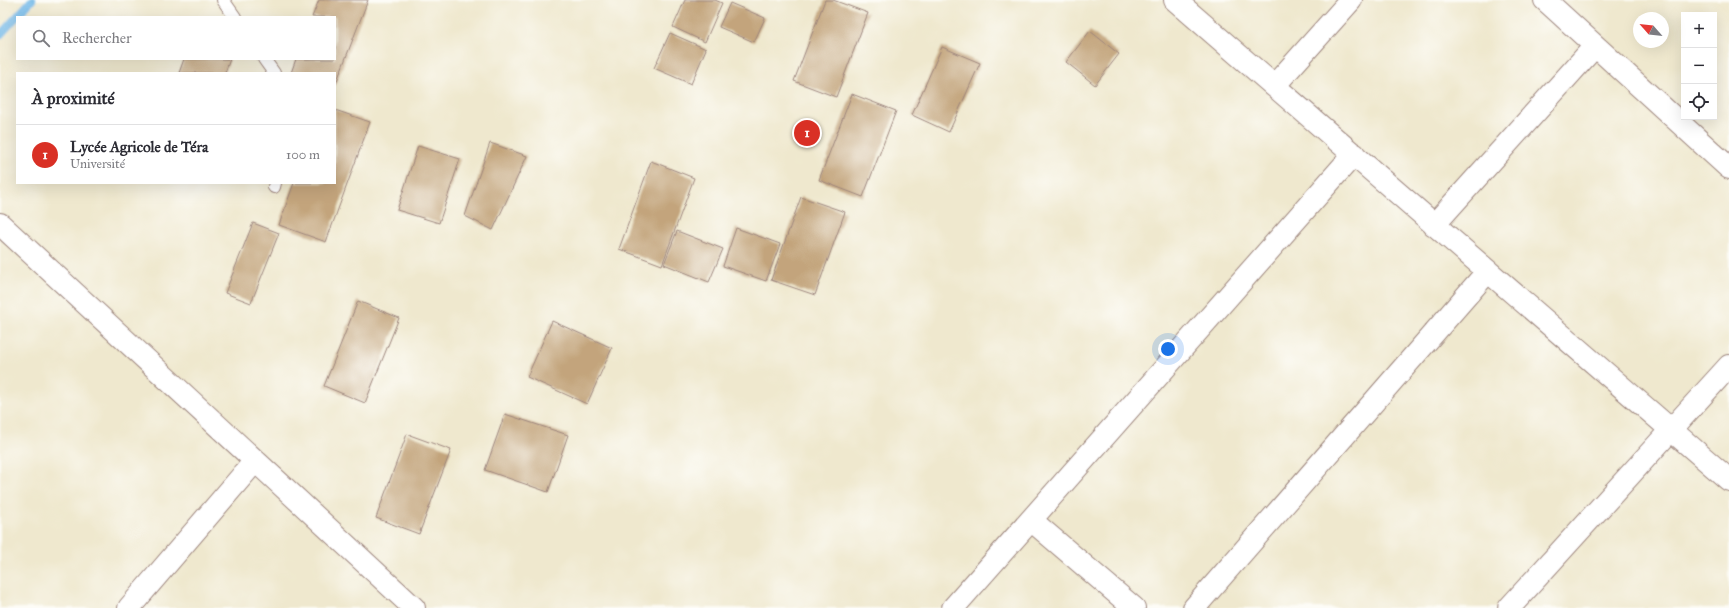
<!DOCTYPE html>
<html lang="fr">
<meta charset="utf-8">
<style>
:root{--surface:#fff;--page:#f7f7f7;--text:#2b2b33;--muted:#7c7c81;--line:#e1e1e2;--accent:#d93025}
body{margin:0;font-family:"IM FELL Great Primer",serif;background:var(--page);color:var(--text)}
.controls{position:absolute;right:12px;top:12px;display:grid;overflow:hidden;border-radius:0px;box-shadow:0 4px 16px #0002}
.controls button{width:36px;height:36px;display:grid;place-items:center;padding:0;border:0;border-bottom:1px solid var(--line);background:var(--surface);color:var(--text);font:20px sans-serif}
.compass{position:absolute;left:1633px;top:12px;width:36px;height:36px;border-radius:50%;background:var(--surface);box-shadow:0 4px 16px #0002;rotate:297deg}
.you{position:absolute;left:1168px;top:349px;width:14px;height:14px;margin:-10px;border:3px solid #fff;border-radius:50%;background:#1a73e8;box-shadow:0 0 0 6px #1a73e833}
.badge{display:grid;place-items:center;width:26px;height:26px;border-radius:50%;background:var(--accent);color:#fff;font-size:13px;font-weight:700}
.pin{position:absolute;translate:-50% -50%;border:2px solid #fff;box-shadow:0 1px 4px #0006}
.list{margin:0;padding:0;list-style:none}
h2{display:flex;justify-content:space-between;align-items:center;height:52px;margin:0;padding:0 16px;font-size:17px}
h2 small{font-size:13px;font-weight:400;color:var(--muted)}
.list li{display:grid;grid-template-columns:26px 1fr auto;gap:12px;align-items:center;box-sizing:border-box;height:60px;padding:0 16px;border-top:1px solid var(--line)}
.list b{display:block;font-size:15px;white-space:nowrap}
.list p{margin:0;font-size:13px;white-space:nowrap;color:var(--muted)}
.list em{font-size:13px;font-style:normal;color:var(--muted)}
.icon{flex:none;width:22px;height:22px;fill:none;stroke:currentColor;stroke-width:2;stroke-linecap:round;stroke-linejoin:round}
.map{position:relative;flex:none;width:1729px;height:608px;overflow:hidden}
.search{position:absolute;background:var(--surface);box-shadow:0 4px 16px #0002;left:16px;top:16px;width:320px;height:44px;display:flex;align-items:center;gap:10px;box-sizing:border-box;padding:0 14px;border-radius:0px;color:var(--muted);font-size:15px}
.panel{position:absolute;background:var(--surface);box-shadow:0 4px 16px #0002;left:16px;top:72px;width:320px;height:112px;border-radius:0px}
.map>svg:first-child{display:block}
</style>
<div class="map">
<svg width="1729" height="608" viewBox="0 0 1729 608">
<rect width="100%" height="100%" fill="#fdfcf7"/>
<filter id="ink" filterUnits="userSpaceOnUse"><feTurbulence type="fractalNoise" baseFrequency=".025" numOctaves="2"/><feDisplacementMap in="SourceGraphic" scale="8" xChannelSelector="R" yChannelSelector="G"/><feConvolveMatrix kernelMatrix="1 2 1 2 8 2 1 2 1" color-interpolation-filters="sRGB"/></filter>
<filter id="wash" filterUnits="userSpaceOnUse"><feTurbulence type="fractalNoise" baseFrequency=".012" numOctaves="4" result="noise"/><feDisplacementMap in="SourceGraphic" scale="16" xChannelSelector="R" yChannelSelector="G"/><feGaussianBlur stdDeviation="0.9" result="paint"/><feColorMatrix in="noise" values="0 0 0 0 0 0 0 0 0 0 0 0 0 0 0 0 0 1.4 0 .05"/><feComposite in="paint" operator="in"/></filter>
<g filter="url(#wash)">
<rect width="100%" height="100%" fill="#efe8ce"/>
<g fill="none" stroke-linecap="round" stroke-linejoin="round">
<path stroke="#71b8e8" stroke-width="8" d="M0,35L32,0"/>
</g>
<g id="blocks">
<path fill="#c3a47c" d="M319,0H368L335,86V73H291L296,59H335V17H312Z
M685,0H715L722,3L705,42L673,27Z
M825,0H833L868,13L836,97L794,81Z
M730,3L765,18L754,42L719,27Z
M1090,31L1119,54L1095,85L1066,62Z
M670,33L706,49L691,84L654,68Z
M942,47L980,63L949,132L912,115Z
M184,59H230L225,73H179Z
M852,94L896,111L863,197L819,180Z
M335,110L370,122L326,242L279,225L294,183H335Z
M490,143L527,156L493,230L465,216Z
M418,146L460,159L439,223L397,210Z
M651,161L694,178L662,265L619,249Z
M801,197L845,212L815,295L771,280Z
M253,223L279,233L251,303L225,293Z
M736,228L780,244L766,281L723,266Z
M677,231L723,249L709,282L664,264Z
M358,301L399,318L365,403L324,386Z
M552,321L612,348L587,404L527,377Z
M505,414L568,435L548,492L485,470Z
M407,434L451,450L419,534L376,518Z"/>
</g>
</g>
<g filter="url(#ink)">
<use href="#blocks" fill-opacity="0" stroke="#9c847c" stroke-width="1"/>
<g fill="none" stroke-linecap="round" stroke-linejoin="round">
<g stroke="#9c847c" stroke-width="14">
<path id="service" d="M223,0L235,17
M264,59L274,73
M274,187L275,183"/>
</g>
<g stroke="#9c847c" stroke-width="24">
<path id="minor" d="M1175,0L1729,480
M1545,0L1729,168
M1274,86L1351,0
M0,224L414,608
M1434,225L1595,46
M1031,520L1134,608
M129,608L255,461
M953,608L1354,154
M1194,608L1488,271
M1509,608L1729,366"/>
</g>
<use href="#service" stroke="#fff" stroke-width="12"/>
<use href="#minor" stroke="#fff" stroke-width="22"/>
</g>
</g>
</svg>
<div class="controls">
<button>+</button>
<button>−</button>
<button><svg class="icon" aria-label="locate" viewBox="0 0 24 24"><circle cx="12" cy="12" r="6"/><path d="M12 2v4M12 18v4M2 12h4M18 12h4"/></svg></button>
</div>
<svg class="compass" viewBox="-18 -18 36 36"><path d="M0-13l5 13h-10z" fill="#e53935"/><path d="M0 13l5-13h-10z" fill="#7c7c81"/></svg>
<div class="you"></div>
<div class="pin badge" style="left:807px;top:133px">1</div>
<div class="search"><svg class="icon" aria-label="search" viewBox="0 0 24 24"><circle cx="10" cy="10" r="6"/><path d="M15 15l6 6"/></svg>Rechercher</div>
<section class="panel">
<h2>À proximité<small></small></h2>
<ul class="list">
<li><span class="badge">1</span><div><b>Lycée Agricole de Téra</b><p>Université</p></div><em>100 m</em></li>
</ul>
</section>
</div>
